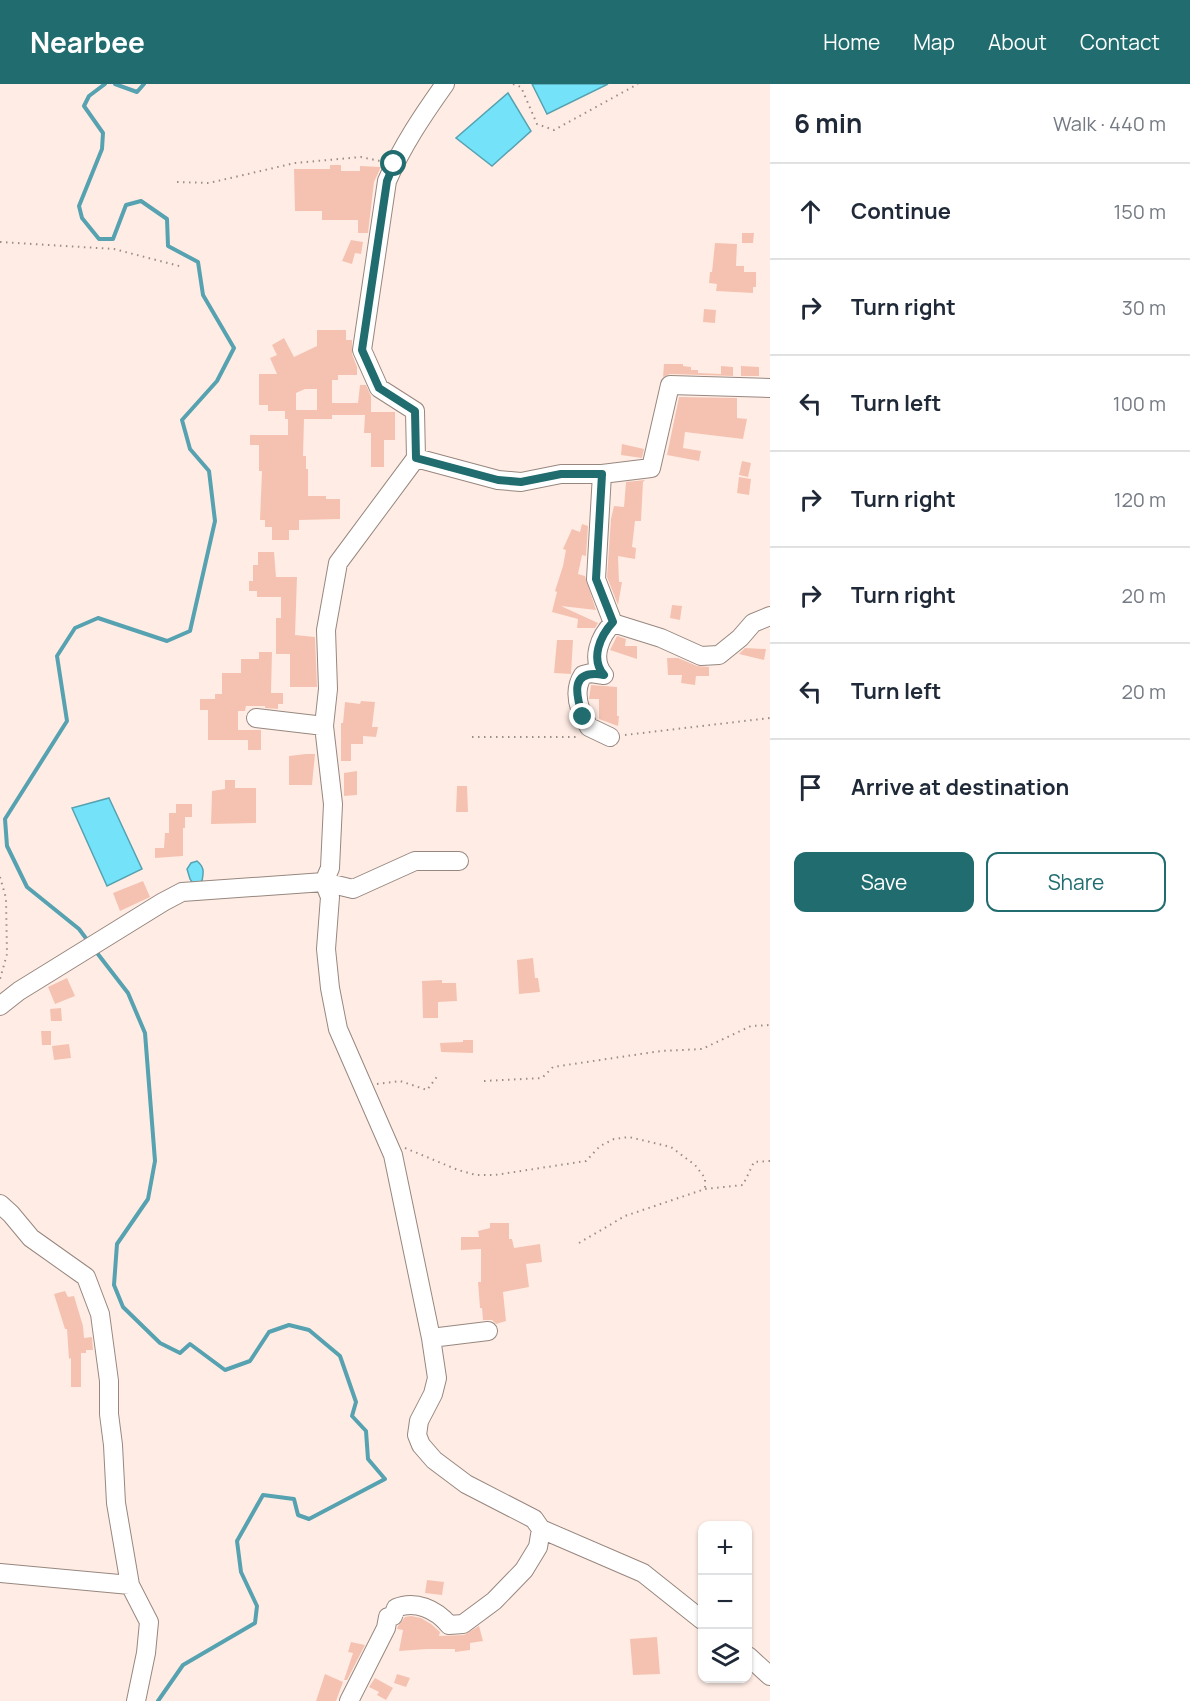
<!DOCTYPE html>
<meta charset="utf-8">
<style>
:root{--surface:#fff;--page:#f2f2f3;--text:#1f2937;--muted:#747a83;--line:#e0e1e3;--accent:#206c6e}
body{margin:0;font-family:Manrope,sans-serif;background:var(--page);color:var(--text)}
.controls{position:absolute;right:18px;bottom:18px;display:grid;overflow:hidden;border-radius:12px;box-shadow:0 2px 4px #0004}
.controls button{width:54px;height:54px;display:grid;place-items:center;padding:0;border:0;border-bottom:2px solid var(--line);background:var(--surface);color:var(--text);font:30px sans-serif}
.stop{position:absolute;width:18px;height:18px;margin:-14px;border:4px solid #206c6e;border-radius:50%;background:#fff}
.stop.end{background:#206c6e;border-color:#fff;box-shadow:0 2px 6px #0008}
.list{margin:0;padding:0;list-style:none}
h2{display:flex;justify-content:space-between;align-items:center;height:78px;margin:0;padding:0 24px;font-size:26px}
h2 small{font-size:20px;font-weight:400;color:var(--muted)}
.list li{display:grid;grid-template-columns:39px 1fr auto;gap:18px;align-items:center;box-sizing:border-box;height:96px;padding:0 24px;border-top:2px solid var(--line)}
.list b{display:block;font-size:22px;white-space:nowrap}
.list em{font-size:20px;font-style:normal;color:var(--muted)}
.actions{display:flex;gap:12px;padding:18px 24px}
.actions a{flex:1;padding:14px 0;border:2px solid var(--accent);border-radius:12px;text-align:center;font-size:21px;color:var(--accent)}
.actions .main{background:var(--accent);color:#fff}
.icon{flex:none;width:33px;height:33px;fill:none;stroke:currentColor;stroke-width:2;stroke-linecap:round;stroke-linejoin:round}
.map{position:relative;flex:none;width:770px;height:1617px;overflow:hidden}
header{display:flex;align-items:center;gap:36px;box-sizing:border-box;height:84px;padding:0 30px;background:var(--accent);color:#fff}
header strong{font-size:28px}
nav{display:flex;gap:33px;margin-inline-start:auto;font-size:21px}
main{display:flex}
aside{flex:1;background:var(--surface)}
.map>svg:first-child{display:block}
</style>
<header>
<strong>Nearbee</strong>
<nav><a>Home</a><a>Map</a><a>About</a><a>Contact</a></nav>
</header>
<main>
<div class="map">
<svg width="770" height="1617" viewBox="0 0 770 1617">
<rect width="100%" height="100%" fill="#ffede5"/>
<path fill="#74e3f9" stroke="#56a2b1" stroke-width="1.5" d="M532,0H608L547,30Z
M508,9L531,47L492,82L456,54Z
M109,714L142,785L107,802L72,724Z
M197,777C204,783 204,787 202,797L194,801L190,795L187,785L191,779Z"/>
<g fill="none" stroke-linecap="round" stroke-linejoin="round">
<path stroke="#56a2b1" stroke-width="4" d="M115,0L137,8L144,0
M88,857L79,845L27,803L7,762L5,735L67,637L57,572L75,544L98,534L167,557L190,547L215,437L209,387L190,365L182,336L217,297L234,264L203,211L198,178L168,162L167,135L141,117L126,121L113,155H99L82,134L79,122L102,65L103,49L84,22L89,12L105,0
M94,865L128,909L145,949L155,1077L148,1115L117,1160L114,1201L123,1223L160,1259L180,1269L190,1260L225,1286L250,1277L269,1248L289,1241L309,1246L340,1272L356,1318L352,1332L366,1347L368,1375L385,1395L309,1435L298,1431L294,1415L263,1411L237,1457L241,1488L257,1522L255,1539L183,1581L158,1617"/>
</g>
<path fill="#f5c2b1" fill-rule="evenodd" d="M330,81H341V87H360V82L381,83L374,98L368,149H358V136H322V127H295L294,85H330Z
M742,149H754L753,159H742Z
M351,156L363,158L361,170L355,169L352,180L342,177Z
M715,159L737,160L736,182H744V188H756V203H753V209L716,207L717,200L709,199L710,188H712Z
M704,225L716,226L715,239L703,238Z
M317,246H346V256H352V270L357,283V291H338V296H332V319H358L360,301H366L371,312V328H395V356H384V383H371V349H364L365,331H332V335H304L303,372H306V385H308V412H326V415H340V435L299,436V446H289V456H272V443H265V436H260L262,387H259V361H250V351H288V335H285V327H268V321H259V290H277L270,274L277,271L272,261L284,254L294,273L317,262ZM305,305H317V326H296V309Z
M664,280H683V282L691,283V286H698V289L721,290V282L733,283V292L670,290L663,293Z
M741,282L759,283V292H741Z
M679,313L737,314V334L747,335L743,355L685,348L683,364L701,367L699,377L667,371Z
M622,360L644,365L642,374L621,371Z
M742,377L751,379L748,393L739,391Z
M739,393L751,395L749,411L737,409Z
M645,396L643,398L641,437H635L632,463L636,464L635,475L618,472L619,498H622L618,521L607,493L611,435L614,422L624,423L626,398Z
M582,440L588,442L586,472L582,471L578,490L585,492L596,526L561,522L598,539L595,544H577L578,535L552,528L557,508L555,507L563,482L566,466L563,465L572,445L580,448Z
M258,468H274L276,493H297L295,551L315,553L317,603H290V570H276V534H281V513H257V507H249V497H253V481H258Z
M672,521L682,522L680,536L670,534Z
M617,552L626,555L625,562H637V575L610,566Z
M557,556H573L571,590L554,589Z
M745,564L766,565L764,576L739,570Z
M259,568H272L271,609H283V620H278V625L265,624V622H246L245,627H238V646H261V666H248V656H208V626H200V615H215V610H222V589H241V575H259Z
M667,574H678L697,582L709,583V592H696L695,601L681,599L682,591H668Z
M591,601L617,603V632H619L618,642L599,635V615H589Z
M361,617L375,618L372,643H378L376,653L363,652V660H351V677H341V639H343L345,618L360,620Z
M306,670H315L312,701H289V672Z
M357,687V711L344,712V689Z
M225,696H235V704H256V739L211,740L212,707L225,705Z
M457,702H467L468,728H456Z
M176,720H192V733H185V744H183V772L155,774V764H164L165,749H169V729H176Z
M143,797L150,813L120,827L113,809Z
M533,874L535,894H538L540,908L519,910L517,876Z
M67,894L75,912L55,920L48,903Z
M442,896V899H456L457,917L438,918V934H423L422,897Z
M61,924L62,937H51L50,925Z
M41,947H51V961H42Z
M463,956H473V969L441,968L440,959L463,958Z
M69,960L71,974L54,976L52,962Z
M490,1139H509V1155H512L514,1164L540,1160L542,1178L526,1180L529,1203L503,1208L506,1237L496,1240L492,1236H483L482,1224H480L478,1198H481V1165L461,1166V1153H479L478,1147L490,1144Z
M65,1207L68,1213L74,1212L83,1242L84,1254L92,1253L93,1266H86V1269H81V1303H71V1274L69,1275L67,1245H65L54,1210Z
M427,1496L444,1498L442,1511L425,1509Z
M411,1532L421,1534L431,1540L440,1548L439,1552L464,1551L479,1542L483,1557L470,1559V1566L455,1568V1565H427L399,1567L403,1546L397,1545L398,1542L405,1533Z
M657,1553L660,1590L633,1591L630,1555Z
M351,1558L365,1561L347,1596H344L353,1569L348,1568Z
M325,1590L343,1598L336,1617H316Z
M397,1590L410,1594L406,1603L394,1599Z
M375,1594L393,1604L386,1616L377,1611L379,1608L369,1603Z"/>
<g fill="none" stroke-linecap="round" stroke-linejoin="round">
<g stroke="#97877f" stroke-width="20">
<path id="minor" d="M445,0C423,31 402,62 387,97L362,266L379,304L415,327L416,374L338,479L326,546L328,605L324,642L333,720L330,784L324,798L330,813L326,865L330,904L338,945L393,1071L431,1254L437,1294L433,1310L419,1337L417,1351L421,1361L434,1376L466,1400L534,1435L541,1445L643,1489L702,1536
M416,374L498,396L521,398L561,390H602L651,384L670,301L770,304
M602,390L596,495L613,539L661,554L701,572L719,571L740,554L753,539L770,532
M256,634L324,642
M610,653L589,643C579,627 572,608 583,591L591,589L604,591C590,575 600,552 613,539
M0,922L19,907L163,818L182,808L324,798L353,805L415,777H459
M0,1120L11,1130L31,1154L86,1193L100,1230L109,1297V1330L113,1361L116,1419L130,1501L149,1538L146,1569L136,1617
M431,1254L488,1247
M0,1489L130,1501
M748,1572L770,1592
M349,1617L386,1544L388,1533L393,1532L396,1524C415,1516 436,1525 449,1541L463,1540L494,1517L524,1486L538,1463L541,1445"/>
</g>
<path stroke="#9a8d88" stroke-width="2" stroke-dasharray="1.5 4.5" stroke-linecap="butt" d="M513,0L521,3L537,40L554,46L638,0
M177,98L209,99L295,79L361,73L380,77
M0,158L114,165L183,183
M625,651L770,634
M472,653H577
M0,793L6,814L7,870L0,895
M484,997L542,994L553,983L661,967L702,965L751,942L770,941
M377,1000L400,997L427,1006L439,990
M405,1064L458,1086L476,1091H495L586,1077L600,1062L614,1055L629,1053L671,1063L695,1081L705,1094V1105
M579,1159L625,1132L705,1105L743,1101L754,1078L770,1077"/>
<use href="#minor" stroke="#fff" stroke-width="18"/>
</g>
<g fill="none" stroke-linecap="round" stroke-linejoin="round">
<path stroke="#206c6e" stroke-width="8" d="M394,80L387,97L362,266L379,304L415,327L416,374L498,396L521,398L561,390H602L596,495L613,538C600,552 590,575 604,591C570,585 575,609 583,633"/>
</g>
</svg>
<div class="controls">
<button>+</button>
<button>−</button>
<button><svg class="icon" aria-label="layers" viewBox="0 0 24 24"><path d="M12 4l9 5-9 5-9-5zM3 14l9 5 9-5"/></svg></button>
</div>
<div class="stop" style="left:394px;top:80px"></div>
<div class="stop end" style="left:583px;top:633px"></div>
</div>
<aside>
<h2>6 min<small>Walk · 440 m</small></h2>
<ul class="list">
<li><svg class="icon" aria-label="ahead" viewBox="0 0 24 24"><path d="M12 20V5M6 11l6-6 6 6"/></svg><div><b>Continue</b></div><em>150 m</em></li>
<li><svg class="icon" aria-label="right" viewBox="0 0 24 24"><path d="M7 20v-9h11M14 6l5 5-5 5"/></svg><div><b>Turn right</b></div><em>30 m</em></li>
<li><svg class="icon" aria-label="left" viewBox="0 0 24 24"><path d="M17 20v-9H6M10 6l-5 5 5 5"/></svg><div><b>Turn left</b></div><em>100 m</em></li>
<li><svg class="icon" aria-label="right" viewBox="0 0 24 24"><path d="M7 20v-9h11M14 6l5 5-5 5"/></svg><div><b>Turn right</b></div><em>120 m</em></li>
<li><svg class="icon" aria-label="right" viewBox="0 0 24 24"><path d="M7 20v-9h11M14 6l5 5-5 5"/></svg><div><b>Turn right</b></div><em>20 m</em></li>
<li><svg class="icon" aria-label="left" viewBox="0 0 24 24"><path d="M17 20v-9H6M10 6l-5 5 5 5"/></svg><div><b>Turn left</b></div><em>20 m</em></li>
<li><svg class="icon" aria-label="arrive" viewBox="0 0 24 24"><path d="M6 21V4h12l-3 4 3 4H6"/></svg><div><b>Arrive at destination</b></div></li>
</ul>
<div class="actions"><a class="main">Save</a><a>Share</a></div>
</aside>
</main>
